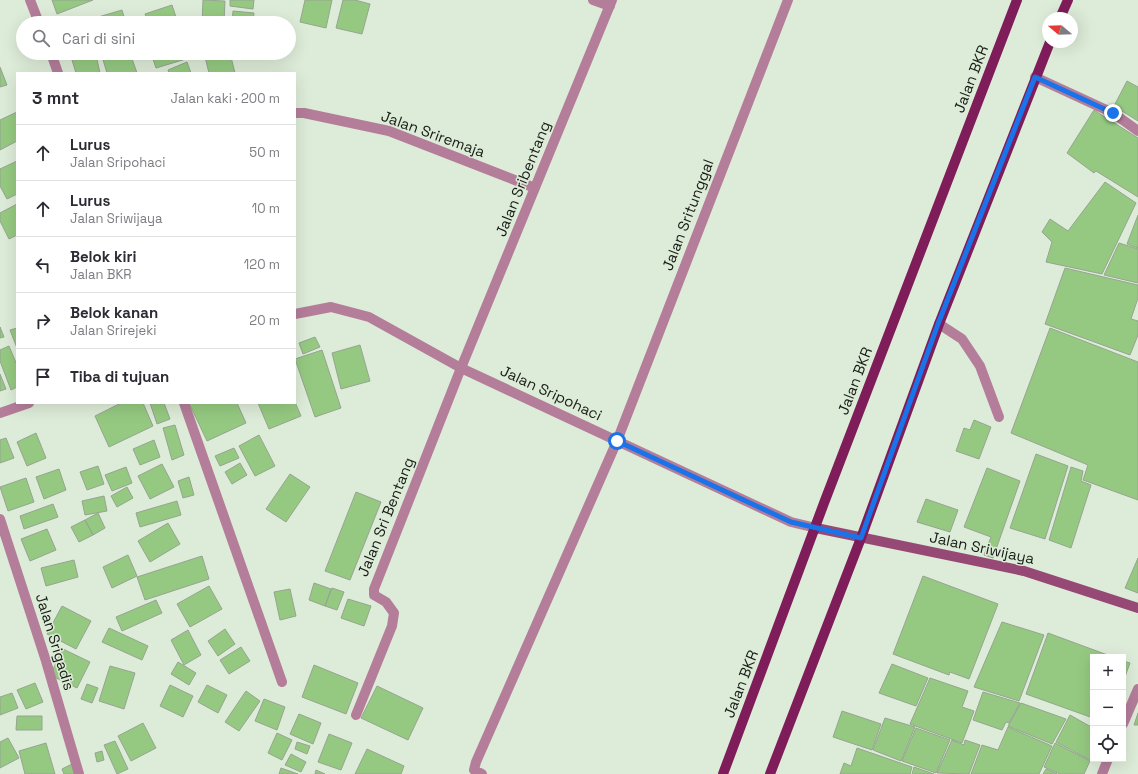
<!DOCTYPE html>
<html lang="id">
<meta charset="utf-8">
<style>
:root{--surface:#fff;--page:#f2f2f3;--text:#2b2b33;--muted:#7c7c81;--line:#e1e1e2}
body{margin:0;font-family:"Space Grotesk",sans-serif;background:var(--page);color:var(--text)}
.controls{position:absolute;right:12px;bottom:12px;display:grid;overflow:hidden;border-radius:0px;box-shadow:0 4px 16px #0002}
.controls button{width:36px;height:36px;display:grid;place-items:center;padding:0;border:0;border-bottom:1px solid var(--line);background:var(--surface);color:var(--text);font:20px sans-serif}
.compass{position:absolute;left:1042px;top:12px;width:36px;height:36px;border-radius:50%;background:var(--surface);box-shadow:0 4px 16px #0002;rotate:289deg}
.stop{position:absolute;width:12px;height:12px;margin:-9px;border:3px solid #1a73e8;border-radius:50%;background:#fff}
.stop.end{background:#1a73e8;border-color:#fff;box-shadow:0 1px 4px #0008}
.list{margin:0;padding:0;list-style:none}
h2{display:flex;justify-content:space-between;align-items:center;height:52px;margin:0;padding:0 16px;font-size:17px}
h2 small{font-size:13px;font-weight:400;color:var(--muted)}
.list li{display:grid;grid-template-columns:26px 1fr auto;gap:12px;align-items:center;box-sizing:border-box;height:56px;padding:0 16px;border-top:1px solid var(--line)}
.list b{display:block;font-size:15px;white-space:nowrap}
.list p{margin:0;font-size:13px;white-space:nowrap;color:var(--muted)}
.list em{font-size:13px;font-style:normal;color:var(--muted)}
.icon{flex:none;width:22px;height:22px;fill:none;stroke:currentColor;stroke-width:2;stroke-linecap:round;stroke-linejoin:round}
.map{position:relative;flex:none;width:1138px;height:774px;overflow:hidden}
.search{position:absolute;background:var(--surface);box-shadow:0 4px 16px #0002;left:16px;top:16px;width:280px;height:44px;display:flex;align-items:center;gap:10px;box-sizing:border-box;padding:0 14px;border-radius:22px;color:var(--muted);font-size:15px}
.panel{position:absolute;background:var(--surface);box-shadow:0 4px 16px #0002;left:16px;top:72px;width:280px;height:332px;border-radius:0px}
.map>svg:first-child{display:block}
</style>
<div class="map">
<svg width="1138" height="774" viewBox="0 0 1138 774">
<rect width="100%" height="100%" fill="#ddecd8"/>
<path fill="#95c981" stroke="#96a491" d="M52,0H93L57,14Z
M203,0L225,1L224,23H202Z
M230,0H254L253,9L230,6Z
M305,0H332L326,28L300,22Z
M343,0H355L370,4L362,34L336,28Z
M172,5L178,23H148L145,14Z
M122,10L126,23H78Z
M233,11L254,13L253,23H232Z
M101,53H130L137,73H107Z
M151,53H184L186,59L156,68Z
M204,53H230L235,73H209Z
M96,55L100,73H76L72,60Z
M187,62L191,73H169L168,70Z
M0,67L7,85L0,87Z
M1127,81L1138,87V121L1114,106Z
M1094,110L1138,138V197L1096,171L1094,173L1067,153Z
M17,112V141L0,150V120Z
M17,161V194L7,199L0,186V169Z
M1105,182L1136,203L1102,274L1046,262L1052,242L1042,232L1050,219L1068,231Z
M17,204V235L9,239L0,221V213Z
M1138,215V248L1127,244Z
M1119,243L1138,249V283L1104,275Z
M1065,268L1138,285V298L1131,319L1138,321V335L1130,355L1045,324Z
M0,327L4,337L0,338Z
M17,328V348L10,330Z
M1050,328L1138,362V500L1083,480L1088,465L1011,433Z
M315,337L320,347L303,354L299,343Z
M360,345L370,381L341,389L332,353Z
M9,346L17,365V387L11,390L0,361V350Z
M322,350L341,408L315,417L295,359Z
M0,374L6,389L0,391Z
M295,402L301,416L269,429L258,403Z
M121,403H143L153,426L109,447L95,416Z
M150,403H164L170,419L157,424Z
M189,403H237L246,423L207,441Z
M974,420L991,427L979,459L956,451L964,428L970,430Z
M175,425L184,455L172,460L163,428Z
M36,433L46,458L27,466L17,442Z
M259,435L275,466L255,476L239,446Z
M6,438L14,458L0,463V440Z
M154,440L160,457L140,465L133,449Z
M234,448L239,458L220,466L215,456Z
M1036,454L1068,466L1045,539L1010,528Z
M240,463L247,475L232,484L225,472Z
M162,464L174,487L150,499L138,476Z
M98,466L104,484L87,490L80,472Z
M126,467L132,483L112,491L105,475Z
M1071,467L1083,471L1081,481L1091,485L1071,548L1049,540Z
M987,468L1020,481L993,558L984,555L991,537L964,527Z
M59,469L66,490L44,499L36,477Z
M290,474L310,487L286,522L266,509Z
M189,477L194,495L183,498L178,481Z
M26,478L34,502L8,511L0,487Z
M127,487L133,498L117,507L111,496Z
M356,492L381,502L350,580L325,571Z
M104,496L107,511L85,515L82,501Z
M926,499L958,510L950,532L917,522Z
M177,501L181,515L140,527L136,513Z
M53,504L58,517L24,529L20,516Z
M98,513L105,528L93,535L85,520Z
M85,520L93,535L79,542L71,527Z
M168,523L180,544L150,562L138,541Z
M47,529L56,550L30,561L21,539Z
M128,555L137,576L112,588L103,567Z
M202,556L209,579L145,600L137,577Z
M1138,558V593L1125,588Z
M74,560L78,577L46,586L41,568Z
M923,576L998,604L969,679L950,672L949,675L893,654Z
M314,583L331,589L325,606L309,600Z
M209,586L222,609L190,627L177,604Z
M332,588L344,592L337,610L325,606Z
M290,589L296,616L280,620L274,592Z
M348,599L371,606L364,626L341,618Z
M156,600L162,613L122,631L116,617Z
M62,606L91,621L76,649L47,634Z
M1002,622L1044,635L1019,701L974,687Z
M109,628L148,646L142,660L102,642Z
M225,629L235,644L218,656L208,641Z
M188,630L201,655L184,665L171,640Z
M1048,633L1113,657H1093V718L1026,694Z
M241,647L250,661L229,674L220,660Z
M63,649L90,662L77,688L50,675Z
M1123,661L1130,663L1123,682Z
M178,662L196,673L189,685L171,674Z
M892,664L928,678L916,706L879,693Z
M314,665L358,683L346,714L302,697Z
M110,666L135,673L124,709L99,701Z
M930,678L968,691L962,707L974,711L962,743L910,724Z
M35,683L43,702L26,709L17,690Z
M87,684L98,688L92,703L81,699Z
M170,685L193,696L183,717L160,706Z
M207,685L227,695L218,713L198,702Z
M377,686L423,708L408,740L361,718Z
M246,691L260,701L239,731L225,722Z
M983,692L1020,703L1009,723L1006,722L1002,730L973,720Z
M12,693L18,708L0,715V697Z
M264,699L285,707L277,730L255,721Z
M1021,703L1066,719L1052,744L1008,726Z
M842,711L881,724L872,750L833,737Z
M1138,713V725H1134Z
M299,714L321,723L313,744L290,734Z
M1070,715L1093,728L1092,761L1056,742Z
M17,716H42V730H16Z
M885,718L915,727L901,761L873,750Z
M143,723L156,748L131,761L118,736Z
M1008,727L1052,746L1039,774H971L982,745L998,750Z
M916,728L950,740L936,773L902,761Z
M277,733L292,740L282,760L268,753Z
M329,734L352,743L341,770L318,762Z
M8,738L19,758L0,768V742Z
M952,740L964,745L965,740L980,745L969,774L937,773Z
M115,741L128,769L117,774L104,745Z
M297,742L310,746L307,754L295,749Z
M46,743L55,774H25L19,751Z
M1055,743L1090,761L1084,774H1060L1044,767Z
M857,748L912,767L910,774H840L844,763L851,766Z
M367,749L404,766L401,774H355Z
M102,751L104,760L97,762L95,753Z
M291,754L306,762L301,772L285,765Z
M72,764L77,774H64L62,769Z
M914,767L934,774H912Z
M281,768L298,774H279Z
M1046,769L1057,774H1043Z
M316,770L325,774H315Z"/>
<g fill="none" stroke-linecap="round" stroke-linejoin="round">
<path stroke="#b47d9a" stroke-width="10" d="M939,324L962,339L980,366L999,417"/>
<path stroke="#b47d9a" stroke-width="10" d="M30,0L39,23
M593,0L610,6
M51,53L58,73
M1035,77L1113,113L1138,131
M295,113H304L389,131L535,188
M184,403L282,682
M0,519L46,661L79,774
M356,715L392,626L394,613L386,602L374,595V589L461,368L612,0
M1123,724L1138,689
M482,774L474,770L476,762L617,441L788,0
M1102,774L1108,759"/>
<path stroke="#b47d9a" stroke-width="10" d="M295,314L331,307L369,317L461,368L791,522L816,528
M0,413L29,403"/>
<path stroke="#974975" stroke-width="10" d="M816,528L1024,571L1138,608"/>
<path stroke="#7f1d5b" stroke-width="10" d="M1060,18L1068,0
M723,774L824,503L1017,0
M770,774L861,538L939,324L1050,42"/>
</g>
<g fill="none" stroke-linecap="round" stroke-linejoin="round">
<path stroke="#1a73e8" stroke-width="5" d="M617,441L791,522L861,538L938,324L1035,77L1113,113"/>
</g>
<g text-anchor="middle" stroke-width="3" stroke-linejoin="round" paint-order="stroke">
<g font-size="15" fill="#171c15" stroke="#ddecd8">
<text transform="translate(971 79) rotate(-69)" y="5">Jalan BKR</text>
<text transform="translate(433 134) rotate(20)" y="5">Jalan Sriremaja</text>
<text transform="translate(523 179) rotate(-68)" y="5">Jalan Sribentang</text>
<text transform="translate(688 215) rotate(-69)" y="5">Jalan Sritunggal</text>
<text transform="translate(855 381) rotate(-69)" y="5">Jalan BKR</text>
<text transform="translate(551 393) rotate(25)" y="5">Jalan Sripohaci</text>
<text transform="translate(386 517) rotate(-68)" y="5">Jalan Sri Bentang</text>
<text transform="translate(982 548) rotate(12)" y="5">Jalan Sriwijaya</text>
<text transform="translate(55 642) rotate(73)" y="5">Jalan Srigadis</text>
<text transform="translate(741 684) rotate(-69)" y="5">Jalan BKR</text>
</g>
</g>
</svg>
<div class="controls">
<button>+</button>
<button>−</button>
<button><svg class="icon" aria-label="locate" viewBox="0 0 24 24"><circle cx="12" cy="12" r="6"/><path d="M12 2v4M12 18v4M2 12h4M18 12h4"/></svg></button>
</div>
<svg class="compass" viewBox="-18 -18 36 36"><path d="M0-13l5 13h-10z" fill="#e53935"/><path d="M0 13l5-13h-10z" fill="#7c7c81"/></svg>
<div class="stop" style="left:617px;top:441px"></div>
<div class="stop end" style="left:1113px;top:113px"></div>
<div class="search"><svg class="icon" aria-label="search" viewBox="0 0 24 24"><circle cx="10" cy="10" r="6"/><path d="M15 15l6 6"/></svg>Cari di sini</div>
<section class="panel">
<h2>3 mnt<small>Jalan kaki · 200 m</small></h2>
<ul class="list">
<li><svg class="icon" aria-label="ahead" viewBox="0 0 24 24"><path d="M12 20V5M6 11l6-6 6 6"/></svg><div><b>Lurus</b><p>Jalan Sripohaci</p></div><em>50 m</em></li>
<li><svg class="icon" aria-label="ahead" viewBox="0 0 24 24"><path d="M12 20V5M6 11l6-6 6 6"/></svg><div><b>Lurus</b><p>Jalan Sriwijaya</p></div><em>10 m</em></li>
<li><svg class="icon" aria-label="left" viewBox="0 0 24 24"><path d="M17 20v-9H6M10 6l-5 5 5 5"/></svg><div><b>Belok kiri</b><p>Jalan BKR</p></div><em>120 m</em></li>
<li><svg class="icon" aria-label="right" viewBox="0 0 24 24"><path d="M7 20v-9h11M14 6l5 5-5 5"/></svg><div><b>Belok kanan</b><p>Jalan Srirejeki</p></div><em>20 m</em></li>
<li><svg class="icon" aria-label="arrive" viewBox="0 0 24 24"><path d="M6 21V4h12l-3 4 3 4H6"/></svg><div><b>Tiba di tujuan</b></div></li>
</ul>
</section>
</div>
